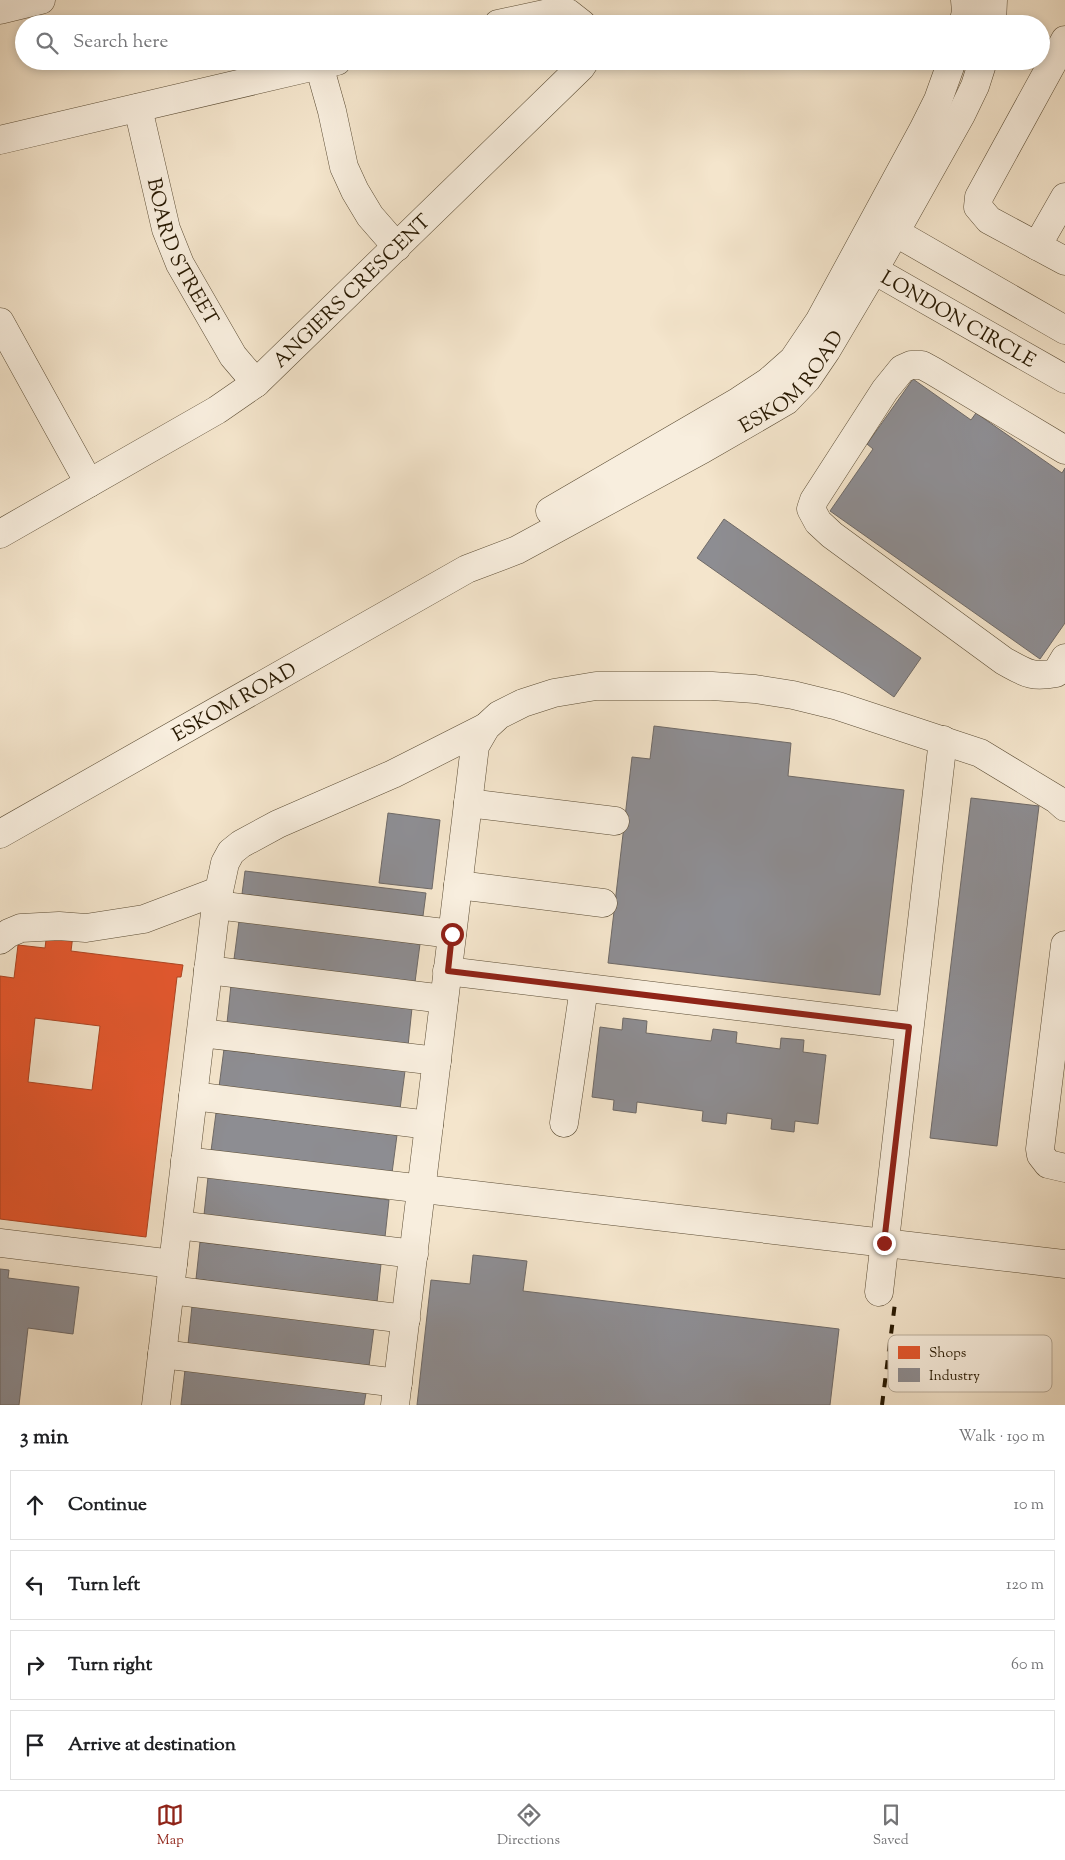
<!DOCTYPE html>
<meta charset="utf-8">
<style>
:root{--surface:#fff;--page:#f2f2f2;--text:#202124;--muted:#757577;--line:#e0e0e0;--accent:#8f2418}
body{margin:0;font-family:"Sorts Mill Goudy",serif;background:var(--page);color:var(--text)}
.stop{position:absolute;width:15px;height:15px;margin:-11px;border:4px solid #8f2418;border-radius:50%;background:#fff}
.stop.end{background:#8f2418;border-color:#fff;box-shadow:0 1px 5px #0008}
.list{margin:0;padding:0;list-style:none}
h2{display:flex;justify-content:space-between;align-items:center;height:65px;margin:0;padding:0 20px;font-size:21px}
h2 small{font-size:16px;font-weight:400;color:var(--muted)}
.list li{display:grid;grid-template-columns:32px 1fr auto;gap:15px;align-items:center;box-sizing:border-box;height:70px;margin:0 10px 10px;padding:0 10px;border:1px solid var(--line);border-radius:0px}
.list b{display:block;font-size:19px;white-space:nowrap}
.list em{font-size:16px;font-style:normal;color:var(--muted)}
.icon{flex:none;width:28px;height:28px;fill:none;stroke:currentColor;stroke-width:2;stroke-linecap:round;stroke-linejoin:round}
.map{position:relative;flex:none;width:1065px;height:1405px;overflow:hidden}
.search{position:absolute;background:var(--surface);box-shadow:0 2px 8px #0003;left:15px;right:15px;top:15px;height:55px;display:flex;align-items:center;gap:12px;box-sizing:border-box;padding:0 18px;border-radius:28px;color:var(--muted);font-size:19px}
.sheet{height:385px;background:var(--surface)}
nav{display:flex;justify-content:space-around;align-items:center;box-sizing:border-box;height:70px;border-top:1px solid var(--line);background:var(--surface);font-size:14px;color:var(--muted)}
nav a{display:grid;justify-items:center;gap:2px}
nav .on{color:var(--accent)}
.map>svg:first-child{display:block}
</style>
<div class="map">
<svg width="1065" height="1405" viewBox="0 0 1065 1405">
<rect width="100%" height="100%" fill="#f4e5cc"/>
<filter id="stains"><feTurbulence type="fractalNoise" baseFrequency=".004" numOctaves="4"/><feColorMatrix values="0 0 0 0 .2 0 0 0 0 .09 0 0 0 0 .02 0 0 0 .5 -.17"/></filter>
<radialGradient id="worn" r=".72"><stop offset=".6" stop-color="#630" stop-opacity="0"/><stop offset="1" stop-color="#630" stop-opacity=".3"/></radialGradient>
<path fill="#e4572e" stroke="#ac4421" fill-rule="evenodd" d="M47,932L73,935L71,951L183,965L181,977H177L146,1237L0,1219V976L14,978L18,945L45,948ZM35,1018L100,1026L92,1090L28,1082Z"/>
<path fill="#8d8d92" stroke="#6f6a67" d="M913,379L971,420L976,413L1062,473L1065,468V623L1040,659L830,511L873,449L867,444Z
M724,519L921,658L894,697L697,558Z
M654,726L791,743L788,776L904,790L880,995L608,963L632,757L650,759Z
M971,798L1039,806L997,1146L930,1138Z
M388,813L440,820L432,889L379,883Z
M245,871L426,893L423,916L242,894Z
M239,921L420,944L415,982L234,959Z
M231,985L412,1008L408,1046L227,1023Z
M623,1018L647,1021L646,1033L711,1041L713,1029L737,1032L736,1043L780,1049L781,1038L804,1040L803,1052L826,1055L818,1124L795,1121L794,1132L771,1129L772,1119L727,1113L726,1124L702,1121L703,1111L637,1102L636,1113L613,1110L614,1100L592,1097L600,1027L622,1030Z
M224,1049L405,1071L400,1109L219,1087Z
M216,1113L397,1135L392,1173L211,1151Z
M208,1177L389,1200L385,1237L204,1215Z
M200,1242L381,1264L377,1302L196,1279Z
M473,1255L527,1261L523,1291L839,1329L830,1405H417L431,1280L470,1284Z
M0,1269L9,1270L8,1278L79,1287L73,1334L28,1328L19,1405H0Z
M192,1306L374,1328L369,1366L188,1344Z
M185,1370L366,1393L364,1405H181Z"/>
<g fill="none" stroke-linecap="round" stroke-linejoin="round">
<g stroke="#5b4c34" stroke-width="29">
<g id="minor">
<path d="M0,10L41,0"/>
<path d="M498,24L558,11L568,13L582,24"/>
<path d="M963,24L966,12L965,0"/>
<path d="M992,24L993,0"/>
<path d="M1065,40L979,197L978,207L989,220L1065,261"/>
<path d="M319,65L332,111L344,167L355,191L370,216L397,247"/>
<path id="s1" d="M138,108L166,229L180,264L233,356L256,383"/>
<path d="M0,140L337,61"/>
<path d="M879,223L1065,330"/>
<path d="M1037,246L1065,197"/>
<path id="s2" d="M858,261L1065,379"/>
<path d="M0,322L89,483"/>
<path d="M1065,450L933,371L922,365H911L902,369L885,390L814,500L811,509L818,522L832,535L1004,661C1026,673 1031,678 1056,673L1065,658"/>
<path d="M550,511L739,401L768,382L793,360L820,320L923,130L938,100L952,61"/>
<path id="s3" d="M0,534L217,410L256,383L581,67L585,61"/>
<path d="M468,803L615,821"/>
<path id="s4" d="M0,834L467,569L517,550L703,449L786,401L807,379L826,351L874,270L961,115L975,86L983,61"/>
<path d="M458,885L603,903"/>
<path d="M216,905L452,934"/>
<path d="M0,940L9,933L21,928L59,926L86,928L144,919L218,891"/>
<path d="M1065,945L1040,1149L1041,1155L1048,1164L1065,1168"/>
<path d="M208,970L444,999"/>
<path d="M447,971L909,1027"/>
<path d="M201,1033L437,1061"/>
<path d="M193,1096L429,1125"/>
<path d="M564,1123L584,988"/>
<path d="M185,1161L1065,1264"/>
<path d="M178,1225L414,1254"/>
<path d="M0,1243L173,1264"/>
<path d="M170,1290L406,1319"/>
<path d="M879,1292L943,740"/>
<path d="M162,1354L398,1383"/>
<path d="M156,1405L216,905L225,863L231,852L241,844L278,824L393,774L486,727"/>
<path d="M395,1405L475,746L486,727L499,715L523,703L554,693L596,686H712L755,689L793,695L838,706L980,753L1056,799L1065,807"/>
</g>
</g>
<use href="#minor" stroke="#f8eede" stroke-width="28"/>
<path stroke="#281902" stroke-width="4" stroke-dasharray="9 9" stroke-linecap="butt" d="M882,1405L895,1303"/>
</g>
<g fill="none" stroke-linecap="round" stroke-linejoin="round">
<path stroke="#8f2418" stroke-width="6" d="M452,934L448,971L909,1027L884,1243"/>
</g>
<g text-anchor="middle" stroke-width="5" stroke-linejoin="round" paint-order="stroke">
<g font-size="20" fill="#281902" stroke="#f8eede">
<text dy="7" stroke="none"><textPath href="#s1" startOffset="151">BOARD STREET</textPath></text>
<text dy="7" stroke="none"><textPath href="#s3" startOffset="430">ANGIERS CRESCENT</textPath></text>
<text dy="7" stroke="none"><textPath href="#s2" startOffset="116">LONDON CIRCLE</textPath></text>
<text dy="7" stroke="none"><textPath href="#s4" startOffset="915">ESKOM ROAD</textPath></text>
<text dy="7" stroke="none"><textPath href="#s4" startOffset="269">ESKOM ROAD</textPath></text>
</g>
</g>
<rect x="888" y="1335" width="164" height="57" rx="8" fill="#f8eede" stroke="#baae9c" stroke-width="1"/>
<rect x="898" y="1346" width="22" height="13" fill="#e4572e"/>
<rect x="898" y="1368" width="22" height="14" fill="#8d8d92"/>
<g font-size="14" fill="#281902">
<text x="929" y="1357">Shops</text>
<text x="929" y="1380">Industry</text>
</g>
<rect width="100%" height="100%" filter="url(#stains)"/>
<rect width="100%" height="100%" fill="url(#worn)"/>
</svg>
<div class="stop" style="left:452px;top:934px"></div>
<div class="stop end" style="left:884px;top:1243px"></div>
<div class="search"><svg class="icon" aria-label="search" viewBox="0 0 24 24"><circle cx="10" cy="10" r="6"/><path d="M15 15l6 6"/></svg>Search here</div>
</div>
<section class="sheet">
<h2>3 min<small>Walk · 190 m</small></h2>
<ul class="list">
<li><svg class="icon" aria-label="ahead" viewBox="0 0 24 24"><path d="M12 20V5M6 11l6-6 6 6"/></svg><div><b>Continue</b></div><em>10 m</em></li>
<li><svg class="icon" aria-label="left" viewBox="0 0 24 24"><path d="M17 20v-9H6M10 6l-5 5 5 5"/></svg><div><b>Turn left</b></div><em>120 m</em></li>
<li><svg class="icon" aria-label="right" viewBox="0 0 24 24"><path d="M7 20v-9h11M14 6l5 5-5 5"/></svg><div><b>Turn right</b></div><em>60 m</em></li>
<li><svg class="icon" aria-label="arrive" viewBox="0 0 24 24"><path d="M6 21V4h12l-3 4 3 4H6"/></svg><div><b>Arrive at destination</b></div></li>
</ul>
</section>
<nav>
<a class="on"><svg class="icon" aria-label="map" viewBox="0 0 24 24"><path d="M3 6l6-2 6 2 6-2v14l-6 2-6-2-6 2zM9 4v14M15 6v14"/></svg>Map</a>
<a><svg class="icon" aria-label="directions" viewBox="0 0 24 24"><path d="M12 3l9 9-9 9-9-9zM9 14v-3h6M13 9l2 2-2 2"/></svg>Directions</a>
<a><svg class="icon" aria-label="saved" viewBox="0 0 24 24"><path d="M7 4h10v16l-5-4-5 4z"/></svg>Saved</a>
</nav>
